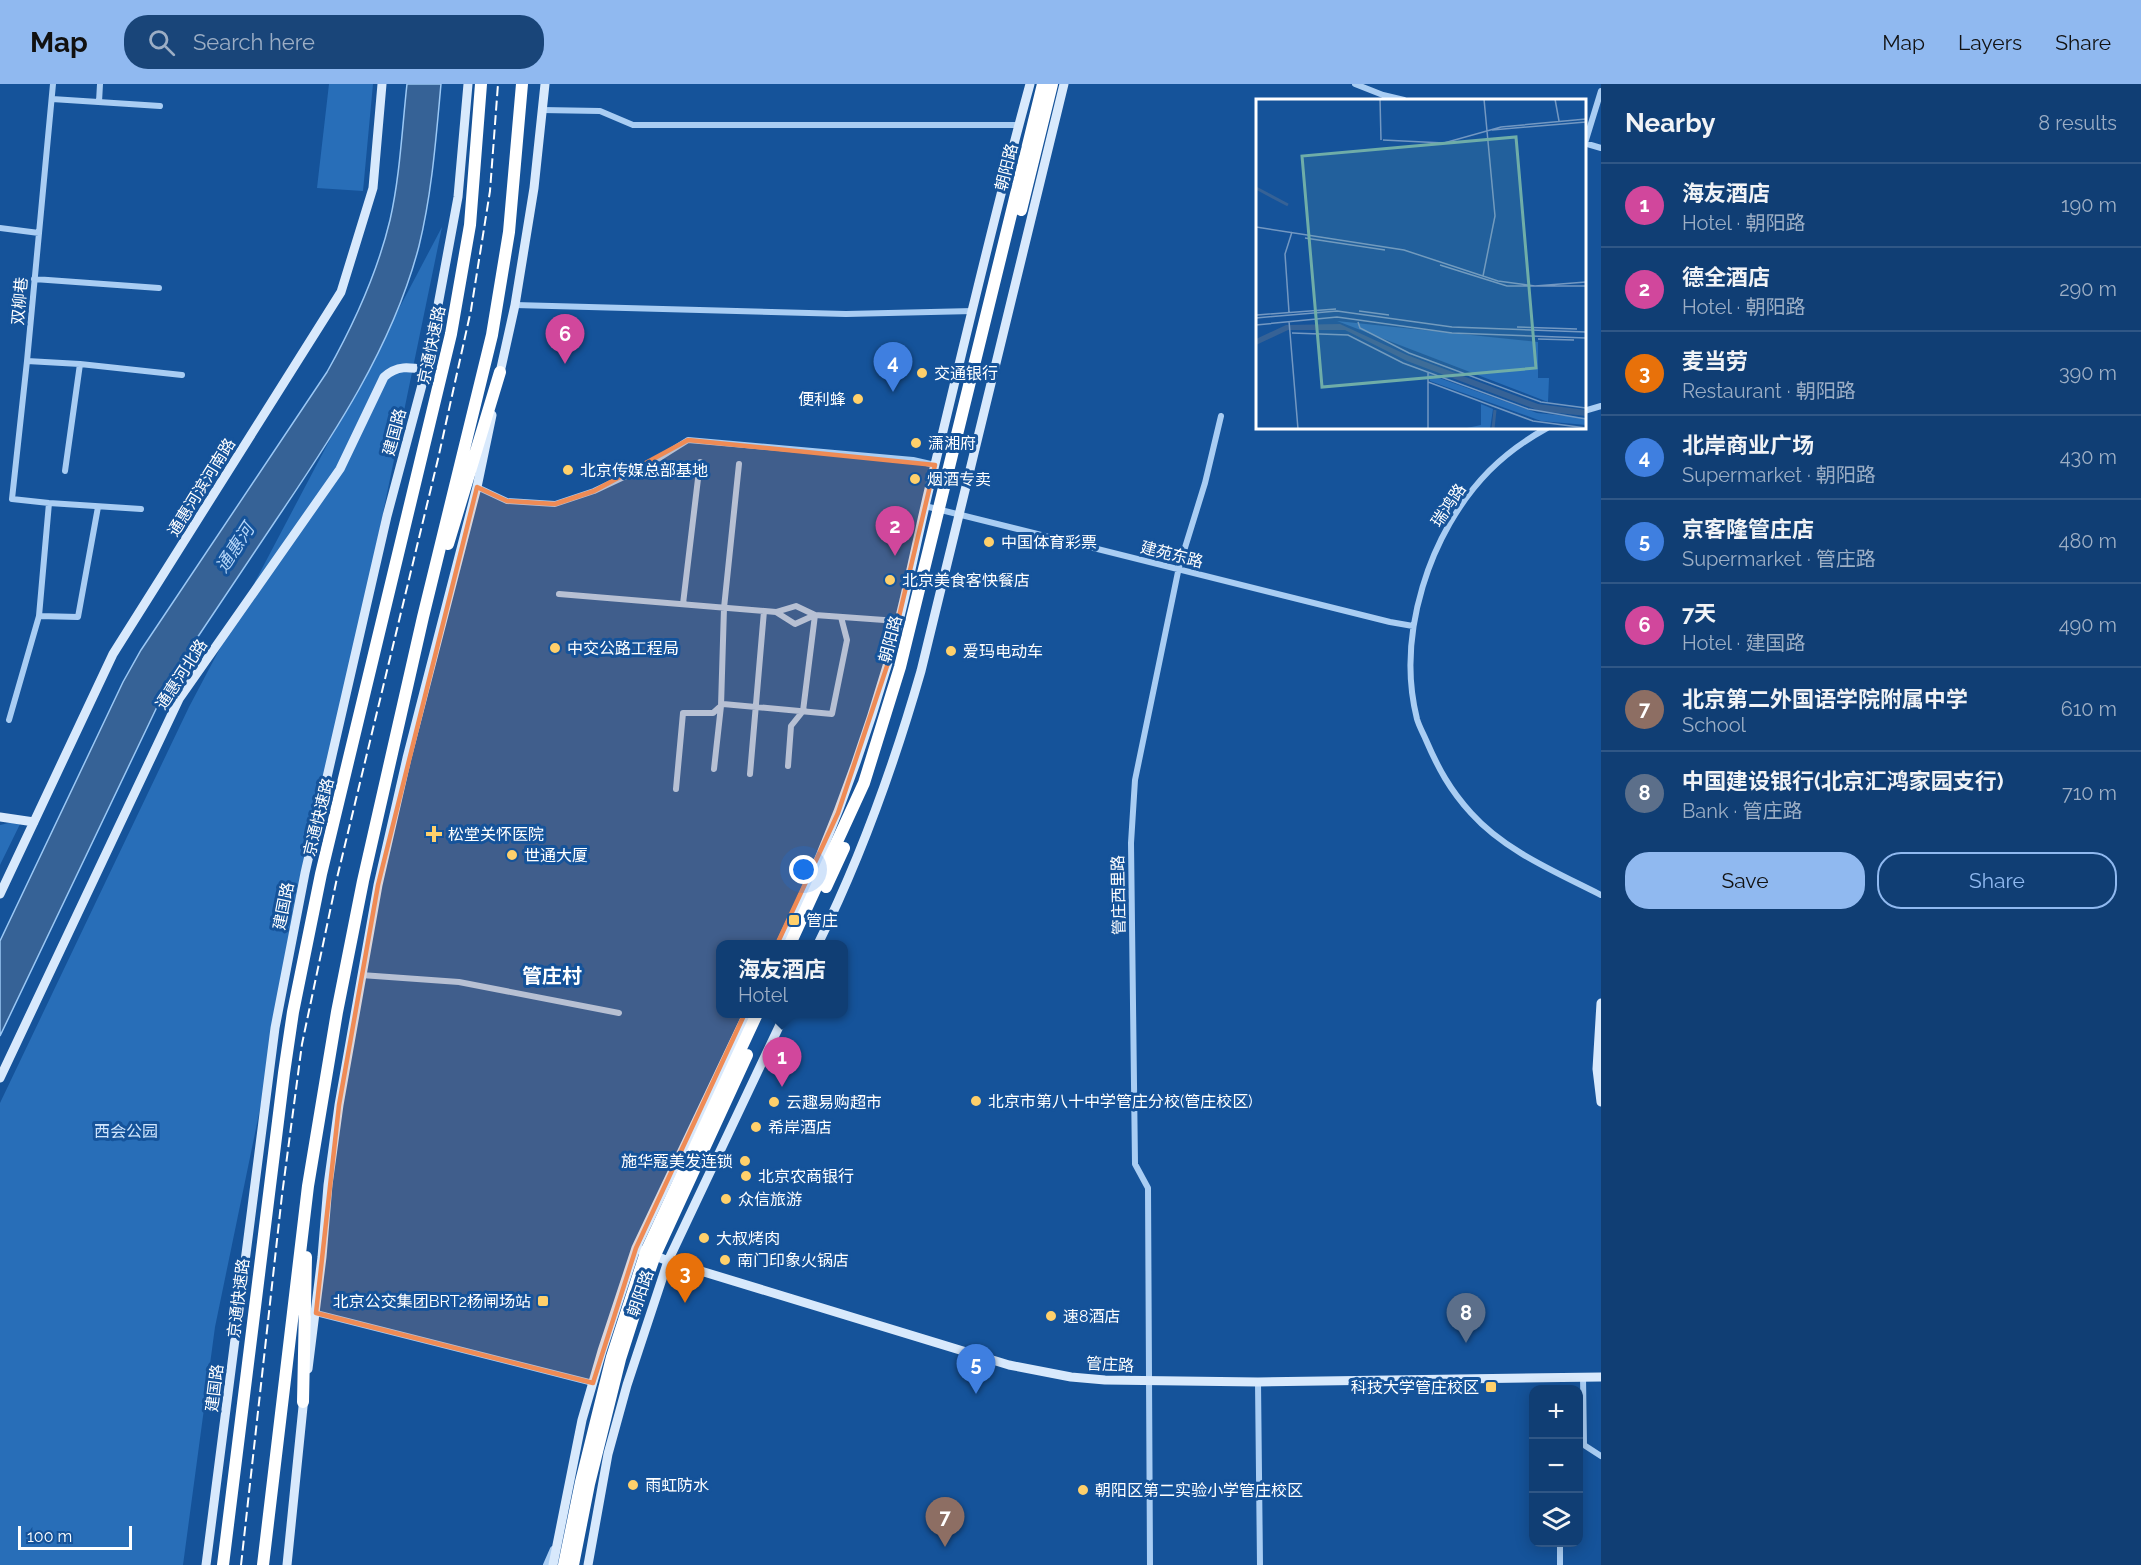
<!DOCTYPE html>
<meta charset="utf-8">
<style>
:root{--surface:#103e74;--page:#194579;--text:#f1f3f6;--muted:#9caec5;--line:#305786;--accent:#90b9f0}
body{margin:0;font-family:Raleway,"Noto Sans SC",sans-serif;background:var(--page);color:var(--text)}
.controls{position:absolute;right:18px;bottom:18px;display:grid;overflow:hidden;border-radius:12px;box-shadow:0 3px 15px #0003}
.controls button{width:54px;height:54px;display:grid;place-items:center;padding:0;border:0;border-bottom:2px solid var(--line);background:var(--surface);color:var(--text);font:30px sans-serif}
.scale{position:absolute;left:18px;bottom:15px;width:114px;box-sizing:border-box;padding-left:6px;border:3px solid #fff;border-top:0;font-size:16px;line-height:21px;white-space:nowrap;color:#fff;-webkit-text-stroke:4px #15539a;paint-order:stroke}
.you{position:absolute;left:804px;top:786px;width:21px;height:21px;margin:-15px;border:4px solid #fff;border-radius:50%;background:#1a73e8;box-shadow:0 0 0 9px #1a73e833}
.badge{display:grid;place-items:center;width:39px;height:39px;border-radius:50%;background:var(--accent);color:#fff;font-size:20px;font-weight:700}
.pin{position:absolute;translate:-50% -50px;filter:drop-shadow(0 2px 3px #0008)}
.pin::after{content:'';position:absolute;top:32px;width:21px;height:18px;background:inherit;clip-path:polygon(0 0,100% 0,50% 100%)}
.popup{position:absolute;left:716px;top:856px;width:132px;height:78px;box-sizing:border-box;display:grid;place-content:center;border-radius:12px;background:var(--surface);filter:drop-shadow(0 2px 4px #0005);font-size:20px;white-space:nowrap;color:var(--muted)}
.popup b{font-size:22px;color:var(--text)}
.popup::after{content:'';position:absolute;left:50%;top:100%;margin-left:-12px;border:12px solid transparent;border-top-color:var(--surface)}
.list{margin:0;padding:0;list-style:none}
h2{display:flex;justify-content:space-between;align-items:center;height:78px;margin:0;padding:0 24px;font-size:26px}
h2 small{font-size:20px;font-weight:400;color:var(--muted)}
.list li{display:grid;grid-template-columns:39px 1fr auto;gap:18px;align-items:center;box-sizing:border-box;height:84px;padding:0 24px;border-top:2px solid var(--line)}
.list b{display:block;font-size:22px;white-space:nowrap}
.list p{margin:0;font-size:20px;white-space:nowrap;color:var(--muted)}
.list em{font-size:20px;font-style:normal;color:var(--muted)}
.actions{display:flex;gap:12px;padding:18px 24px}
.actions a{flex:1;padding:14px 0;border:2px solid var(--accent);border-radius:24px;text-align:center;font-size:21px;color:var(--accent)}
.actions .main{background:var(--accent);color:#111}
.icon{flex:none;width:33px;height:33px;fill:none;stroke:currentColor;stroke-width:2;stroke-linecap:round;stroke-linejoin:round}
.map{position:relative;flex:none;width:1601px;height:1481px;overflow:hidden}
header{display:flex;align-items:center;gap:36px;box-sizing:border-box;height:84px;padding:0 30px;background:var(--accent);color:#111}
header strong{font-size:28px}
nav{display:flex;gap:33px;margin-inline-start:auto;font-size:21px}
.search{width:420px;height:54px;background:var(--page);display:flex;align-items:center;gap:15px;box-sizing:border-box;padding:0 21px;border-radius:24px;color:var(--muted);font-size:22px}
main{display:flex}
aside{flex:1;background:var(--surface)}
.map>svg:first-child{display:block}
</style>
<header>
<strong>Map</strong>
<div class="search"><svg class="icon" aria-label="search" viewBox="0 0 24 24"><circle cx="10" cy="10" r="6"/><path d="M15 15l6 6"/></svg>Search here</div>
<nav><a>Map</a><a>Layers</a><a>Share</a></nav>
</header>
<main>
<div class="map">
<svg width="1601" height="1481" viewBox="0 0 1601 1481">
<rect width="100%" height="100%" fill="#15539a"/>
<path fill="#286eb8" d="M329,0H373L363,107L317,104Z
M442,143L215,1243L183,1481H0V1019L189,623Z
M22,736L0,781V741Z"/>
<path fill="#366296" stroke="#9bc8f5" stroke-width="1.5" d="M407,0H441C436,54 432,109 419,162C393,262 333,352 276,436C243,485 210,534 177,584L166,604L0,952V857L123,598L141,566L327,288C354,240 377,190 390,136C400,92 402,45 407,0Z"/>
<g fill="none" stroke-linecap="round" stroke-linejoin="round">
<path stroke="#a9cdf3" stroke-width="6" d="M53,0L27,277L12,415L49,419L141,425
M1355,0L1383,11L1404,16
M52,15L160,22
M99,18L100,0
M542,26L600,27L633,41H1018
M1584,59L1601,64
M1585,59L1601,7
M0,144L39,149
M34,195L159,204
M515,221L846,230L973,227
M27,277L80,280L65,387
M80,280L182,291
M1584,327L1601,322
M1547,344C1527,355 1506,370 1489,387C1429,448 1396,552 1417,635C1419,642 1423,649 1426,656C1438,684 1450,706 1471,729C1505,767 1556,788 1601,811
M477,403L507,417L555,420L594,407L645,383L688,356L913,376L935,381
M925,422L1390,538L1413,542
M559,510L776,528
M683,520L700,378
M815,531L795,540L776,528L796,522L815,531L898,537
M39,532L78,533L98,423
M9,636L39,532L49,419
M788,682L791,642L803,627L815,531
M714,685L721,622L724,524L739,380
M750,690L764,527
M676,705L683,629H713L723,620L832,630L847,556L841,533
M361,891L459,898L619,929
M316,1229L593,1299
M1583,1293L1584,1361
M1258,1298L1260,1481
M1584,1361L1601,1372
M546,1481L553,1465
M1150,1481L1148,1104L1135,1080L1131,759L1135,696L1179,483L1205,399L1221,332
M1560,1481V1458"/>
<path stroke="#d8e9fc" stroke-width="9" d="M499,293L515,221L534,104L545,0
M0,733L34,738
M0,810L113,570L341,208L373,104L382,0
M780,860C824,771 859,678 887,582C904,524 915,464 929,405C962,270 993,134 1030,0
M818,860C861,773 894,681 921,587L1064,0
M1601,919L1597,985L1601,1018
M0,994L179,615L340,385L384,293C397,281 409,283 426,286
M636,1164L668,1177L1009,1281L1071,1293L1105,1296L1258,1298L1601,1293
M308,1285L322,1173L328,1101L339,1021L378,801L407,674L477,403L492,331
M206,1481L275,944L305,789L387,432L426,286L458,113L468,0
M287,1481L304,1313
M553,1481L582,1336L602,1267L636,1164L747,930
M588,1481L608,1370L627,1301L668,1177L785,930"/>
<path stroke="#fff" stroke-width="12" d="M1021,126L1052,0
M448,460L500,288
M826,803L844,764
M790,860L864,699L900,583L1043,0
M303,1318L306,1173
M223,1481L284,989L293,928L321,790L451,250L470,141L481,0
M263,1481L308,1102L337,928L363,797L423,533L492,251L509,148L522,0
M564,1481L581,1398L612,1273L646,1168L757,930
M573,1481L589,1400L620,1275L635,1228L655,1171L747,971"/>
<path stroke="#fff" stroke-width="2" stroke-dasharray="10 4.5" stroke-linecap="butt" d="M241,1481L282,1111L302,960L337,794L438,375L471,226L490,107L498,0"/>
</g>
<path fill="#ef8b55" fill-opacity="0.2" stroke="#ef8b55" stroke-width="4.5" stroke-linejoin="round" d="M688,356L935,381L888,579L838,729L636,1164L593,1299L316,1229L339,1021L378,801L477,403L507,417L555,420L594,407Z"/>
<g fill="#ffd06b" stroke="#15539a" stroke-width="2">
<circle cx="922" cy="289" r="6"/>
<circle cx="858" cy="315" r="6"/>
<circle cx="916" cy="359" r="6"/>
<circle cx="568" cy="386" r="6"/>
<circle cx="915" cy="395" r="6"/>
<circle cx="989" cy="458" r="6"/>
<circle cx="890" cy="496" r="6"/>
<circle cx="555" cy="564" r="6"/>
<circle cx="951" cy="567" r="6"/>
<path d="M431 741h6v6h6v6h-6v6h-6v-6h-6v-6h6z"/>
<circle cx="512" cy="771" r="6"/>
<rect x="788" y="830" width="12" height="12" rx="3"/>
<circle cx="976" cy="1017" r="6"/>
<circle cx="774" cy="1018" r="6"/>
<circle cx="756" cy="1043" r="6"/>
<circle cx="745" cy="1077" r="6"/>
<circle cx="746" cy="1092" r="6"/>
<circle cx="726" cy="1115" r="6"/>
<circle cx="704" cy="1154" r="6"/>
<circle cx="725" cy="1176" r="6"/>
<rect x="537" y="1211" width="12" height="12" rx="3"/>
<circle cx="1051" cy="1232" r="6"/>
<rect x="1485" y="1297" width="12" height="12" rx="3"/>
<circle cx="633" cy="1401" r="6"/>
<circle cx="1083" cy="1406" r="6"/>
</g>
<g text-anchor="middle" stroke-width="6" stroke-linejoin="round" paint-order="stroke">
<g font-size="16" fill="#fff" stroke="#15539a">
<text transform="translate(1006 83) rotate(-76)" y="6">朝阳路</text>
<text transform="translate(19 217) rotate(-85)" y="6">双柳巷</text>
<text transform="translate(431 261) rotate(-78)" y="6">京通快速路</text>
<text transform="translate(394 348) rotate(-75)" y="6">建国路</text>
<text transform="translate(201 403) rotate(-58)" y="6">通惠河滨河南路</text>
<text transform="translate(1448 421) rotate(-56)" y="6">瑞鸿路</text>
<text transform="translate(1172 470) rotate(14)" y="6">建苑东路</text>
<text transform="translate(890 555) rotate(-75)" y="6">朝阳路</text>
<text transform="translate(181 590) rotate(-57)" y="6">通惠河北路</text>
<text transform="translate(318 733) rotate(-76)" y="6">京通快速路</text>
<text transform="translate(1118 811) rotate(-91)" y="6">管庄西里路</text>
<text transform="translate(283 822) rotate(-79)" y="6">建国路</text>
<text transform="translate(640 1209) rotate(-71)" y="6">朝阳路</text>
<text transform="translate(238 1214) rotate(-83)" y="6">京通快速路</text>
<text transform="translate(1110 1280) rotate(3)" y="6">管庄路</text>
<text transform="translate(214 1304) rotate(-83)" y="6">建国路</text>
</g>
<g font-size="16" fill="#fff" stroke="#15539a" text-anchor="start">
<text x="934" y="295">交通银行</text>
<text x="846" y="321" text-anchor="end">便利蜂</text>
<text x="928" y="365">潇湘府</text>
<text x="580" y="392">北京传媒总部基地</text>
<text x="927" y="401">烟酒专卖</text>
<text x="1001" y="464">中国体育彩票</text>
<text x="902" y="502">北京美食客快餐店</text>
<text x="567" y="570">中交公路工程局</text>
<text x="963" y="573">爱玛电动车</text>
<text x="448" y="756">松堂关怀医院</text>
<text x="524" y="777">世通大厦</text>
<text x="806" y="842">管庄</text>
<text x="988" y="1023">北京市第八十中学管庄分校(管庄校区)</text>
<text x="786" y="1024">云趣易购超市</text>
<text x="768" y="1049">希岸酒店</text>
<text x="733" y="1083" text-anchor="end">施华蔻美发连锁</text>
<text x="758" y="1098">北京农商银行</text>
<text x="738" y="1121">众信旅游</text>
<text x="716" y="1160">大叔烤肉</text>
<text x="737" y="1182">南门印象火锅店</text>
<text x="531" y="1223" text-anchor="end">北京公交集团BRT2杨闸场站</text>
<text x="1063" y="1238">速8酒店</text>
<text x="1479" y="1309" text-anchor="end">科技大学管庄校区</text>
<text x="645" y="1407">雨虹防水</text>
<text x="1095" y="1412">朝阳区第二实验小学管庄校区</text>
</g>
<g font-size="16" fill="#d1e6fd" stroke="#15539a">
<text x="126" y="1053">西会公园</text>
</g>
<g font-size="18" font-style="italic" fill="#b6d7f9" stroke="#15539a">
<text transform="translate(235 464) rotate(-57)" y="6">通惠河</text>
</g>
<g font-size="20" font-weight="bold" fill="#fff" stroke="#15539a">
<text x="552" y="899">管庄村</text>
</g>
</g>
<g transform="translate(1256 15)">
<rect width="330" height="330" fill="#15539a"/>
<path d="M81,222L282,243V279H293L292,303ZM172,275L281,314L330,319V326L285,322L174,282ZM225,305L237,310L234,330H206L225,326Z" fill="#286eb8"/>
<path d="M84,225L151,256L282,305L330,311V317L284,312L151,262L89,231H32L0,246V240L30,226Z" fill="#366296"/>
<path fill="none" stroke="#366296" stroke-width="3" d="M0,89L32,106M237,330L239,311"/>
<path fill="none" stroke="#7398c2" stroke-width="1.5" d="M124,0L125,41M299,0L303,22M236,31L330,23M127,41L188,44L245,28L330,20M0,128L148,151L242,182L279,187L330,183M49,139L129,151M184,166L251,187H330M227,177L239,117L228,0M103,212L133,216M33,213L29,155L36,133M1,216L80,210M0,219L81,212L196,228L330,233M33,222L42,330M102,223L104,229L153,254L285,303L330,309M0,226L81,218L196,234L330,239M261,228L321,230M36,234L92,236L147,264L272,310L330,320M282,240L318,241M172,274V283L277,322L330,329M172,283V330"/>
<path fill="#6fada8" fill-opacity="0.15" stroke="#6fada8" stroke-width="3" d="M260,38L280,269L66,288L46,57Z"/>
<rect width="330" height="330" fill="none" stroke="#fff" stroke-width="3"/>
</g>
</svg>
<div class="controls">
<button>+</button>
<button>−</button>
<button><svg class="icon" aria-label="layers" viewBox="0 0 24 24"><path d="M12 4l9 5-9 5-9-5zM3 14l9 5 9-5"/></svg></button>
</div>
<div class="scale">100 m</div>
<div class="you"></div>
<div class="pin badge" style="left:782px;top:1003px;background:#d1479c">1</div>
<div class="popup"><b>海友酒店</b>Hotel</div>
<div class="pin badge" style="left:895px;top:472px;background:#d1479c">2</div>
<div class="pin badge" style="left:685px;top:1219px;background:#e8710a">3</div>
<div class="pin badge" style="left:893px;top:308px;background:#3f7fe0">4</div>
<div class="pin badge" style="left:976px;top:1310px;background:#3f7fe0">5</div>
<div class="pin badge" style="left:565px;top:280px;background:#d1479c">6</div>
<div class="pin badge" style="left:945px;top:1463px;background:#8d6e63">7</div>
<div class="pin badge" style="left:1466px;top:1259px;background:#5c6f8a">8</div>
</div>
<aside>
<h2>Nearby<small>8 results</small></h2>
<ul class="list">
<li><span class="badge" style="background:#d1479c">1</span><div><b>海友酒店</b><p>Hotel · 朝阳路</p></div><em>190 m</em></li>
<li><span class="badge" style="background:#d1479c">2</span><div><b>德全酒店</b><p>Hotel · 朝阳路</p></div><em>290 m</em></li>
<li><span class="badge" style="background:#e8710a">3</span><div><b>麦当劳</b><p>Restaurant · 朝阳路</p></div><em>390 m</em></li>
<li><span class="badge" style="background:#3f7fe0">4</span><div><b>北岸商业广场</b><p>Supermarket · 朝阳路</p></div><em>430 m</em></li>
<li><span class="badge" style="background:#3f7fe0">5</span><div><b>京客隆管庄店</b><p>Supermarket · 管庄路</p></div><em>480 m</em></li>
<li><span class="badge" style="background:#d1479c">6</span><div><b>7天</b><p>Hotel · 建国路</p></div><em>490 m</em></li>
<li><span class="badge" style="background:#8d6e63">7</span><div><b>北京第二外国语学院附属中学</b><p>School</p></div><em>610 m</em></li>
<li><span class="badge" style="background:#5c6f8a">8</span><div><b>中国建设银行(北京汇鸿家园支行)</b><p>Bank · 管庄路</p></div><em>710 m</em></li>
</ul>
<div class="actions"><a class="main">Save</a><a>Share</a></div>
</aside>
</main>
